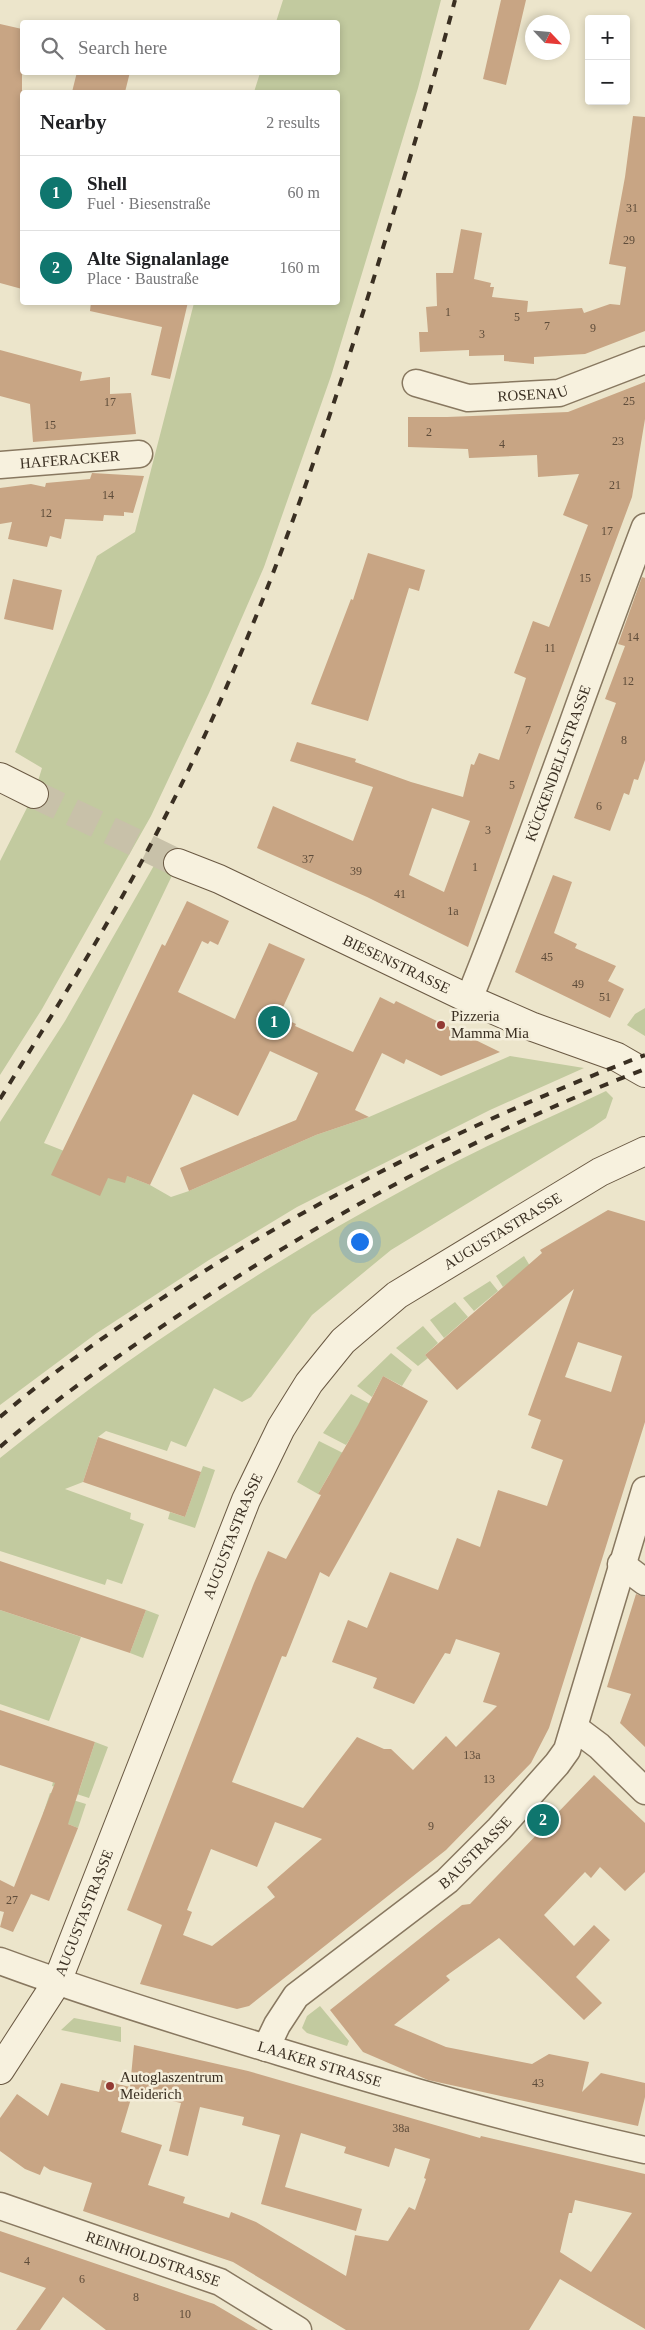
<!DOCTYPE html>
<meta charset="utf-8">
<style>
:root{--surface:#fff;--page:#f2f2f2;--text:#202124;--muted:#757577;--line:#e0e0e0;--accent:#0f766e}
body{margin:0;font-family:Georgia,serif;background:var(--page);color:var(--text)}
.controls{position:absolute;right:15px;top:15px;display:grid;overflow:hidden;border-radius:5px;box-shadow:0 2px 8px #0003}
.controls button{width:45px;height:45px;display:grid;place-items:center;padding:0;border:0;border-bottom:1px solid var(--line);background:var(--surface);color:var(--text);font:25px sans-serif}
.compass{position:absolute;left:525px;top:15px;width:45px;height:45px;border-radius:50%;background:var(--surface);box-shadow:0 2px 8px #0003;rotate:116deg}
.you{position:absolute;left:359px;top:1241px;width:18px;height:18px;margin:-12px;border:4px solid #fff;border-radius:50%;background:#1a73e8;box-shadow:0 0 0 8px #1a73e833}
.badge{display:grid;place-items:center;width:32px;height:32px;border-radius:50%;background:var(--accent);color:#fff;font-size:16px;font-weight:700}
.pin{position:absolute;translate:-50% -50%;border:2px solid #fff;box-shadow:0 1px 5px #0006}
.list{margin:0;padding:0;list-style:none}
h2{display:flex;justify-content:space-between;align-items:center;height:65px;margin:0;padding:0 20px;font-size:21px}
h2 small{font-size:16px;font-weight:400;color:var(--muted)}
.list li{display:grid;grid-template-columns:32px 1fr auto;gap:15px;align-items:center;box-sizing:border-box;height:75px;padding:0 20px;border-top:1px solid var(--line)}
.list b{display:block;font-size:19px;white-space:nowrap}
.list p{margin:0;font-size:16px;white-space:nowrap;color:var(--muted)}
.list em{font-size:16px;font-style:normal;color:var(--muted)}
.icon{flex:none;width:28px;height:28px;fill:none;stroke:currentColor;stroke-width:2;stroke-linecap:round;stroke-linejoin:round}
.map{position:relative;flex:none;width:645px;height:2330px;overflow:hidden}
.search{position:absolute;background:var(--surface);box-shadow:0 2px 8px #0003;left:20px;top:20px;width:320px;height:55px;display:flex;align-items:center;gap:12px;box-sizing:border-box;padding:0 18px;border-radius:5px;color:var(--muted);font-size:19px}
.panel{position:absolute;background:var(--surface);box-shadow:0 2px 8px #0003;left:20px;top:90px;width:320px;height:215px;border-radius:5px}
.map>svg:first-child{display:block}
</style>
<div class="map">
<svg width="645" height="2330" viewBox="0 0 645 2330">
<rect width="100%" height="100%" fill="#ece5cb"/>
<path fill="#c2ca9f" d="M283,0H441L418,88L331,376L264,567L209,693L151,816L42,1009L0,1075V861L34,794L42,768L15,752L97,556L135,532L194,303L338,302V92H254L260,73L338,72V22H276Z
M160,855L178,863L44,1143L150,1185L171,1197L189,1191L316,1135L369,1117L510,1056L584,1068L490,1110L297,1207L209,1260L97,1333L0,1405V1122L65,1021Z
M645,1008V1036L627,1025L635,1014Z
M606,1091L613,1098L606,1118L593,1127L391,1250L312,1315L251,1397L242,1402L214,1388L186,1447L171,1441L167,1451L106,1431L98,1437L83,1482L65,1489L131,1513L130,1519L144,1524L122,1584L107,1579L105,1585L0,1551V1458C128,1355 271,1261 416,1183C477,1149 543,1121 606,1091Z
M524,1256L530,1266L503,1287L496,1276Z
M490,1281L498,1291L474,1311L463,1298Z
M455,1302L468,1317L444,1338L430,1320Z
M423,1326L438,1343L425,1355L428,1358L418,1366L396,1348Z
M391,1353L412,1370L402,1386L383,1376L372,1397L357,1386Z
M351,1394L372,1405L346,1445L323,1433Z
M319,1441L345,1454L330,1473L318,1494L297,1482Z
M203,1466L215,1470L195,1528L168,1519L170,1512L185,1517Z
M0,1610L81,1637L49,1721L0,1704Z
M146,1610L159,1615L143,1658L130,1653Z
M95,1742L108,1747L89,1798L52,1786L53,1782L79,1791Z
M50,1793L86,1804L78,1828L43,1814Z
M320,2006L349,2041L347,2046L307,2033L302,2028L307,2016Z
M74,2018L121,2027V2042L61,2030Z"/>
<path fill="#c8a584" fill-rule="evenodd" d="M501,0H526L506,85L483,79Z
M0,24L22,29V289L0,283Z
M77,72H130L125,92H72Z
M633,116L645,117V331L585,354L534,357V364L504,361V355L469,356V350L420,352L419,332H428L426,307L437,306L436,273H453L461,229L482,233L474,279L491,283L490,287H494L492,297L528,301L527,312L582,308L584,313L610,304L620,305L626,267L609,264L625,177Z
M91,302H188L170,379L151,375L162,327L90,311Z
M0,350L82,372L80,381L110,377V394L131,393L136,434L33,442L30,404L0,396Z
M645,382V419L632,497L538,750L468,947L367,897L257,848L273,806L353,841L373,787L290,761L297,742L356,759L355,762L411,782L463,797L471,764L474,765L479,753L499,760L526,678L514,673L533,621L549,627L588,525L563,515L579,474L538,477L537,455L469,458L468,449L408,447V417H447L568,412ZM432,808L470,821L444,892L409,875Z
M92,473L144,476L133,513L124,512V516L104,515L103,521L65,519L61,539L50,536L47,547L8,539L12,522L0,524V488L31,484L45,487L46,483L90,479Z
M368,553L425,570L419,591L409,588L368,721L311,704L351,599L353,600Z
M642,577L645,578V760L638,780L634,779L629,795L624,793L610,831L574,818L616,703L605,699L625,646L618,644Z
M13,579L62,590L53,630L4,619Z
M553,875L572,882L554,933L577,944L575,948L616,966L608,981L624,989L610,1018L515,972Z
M187,901L229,921L218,945L210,941L208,944L202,941L178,992L235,1019L269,943L305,959L279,1016L296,1024L295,1026L353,1052L380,997L394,1004L396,1001L500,1052L441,1076L406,1059L404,1064L382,1053L355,1110L369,1117L316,1135L189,1191L180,1168L296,1120L318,1073L270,1051L238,1116L193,1094L150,1185L127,1176L125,1183L108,1178L100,1196L51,1175L162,944L165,946Z
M608,1210L645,1221V1422L549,1728L531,1763L446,1850L249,2006L237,2009L140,1984L162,1925L127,1910L254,1583L268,1551L286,1559L321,1495L318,1494L358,1425L383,1376L428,1401L329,1577L320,1572L286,1657L282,1656L232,1782L303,1808L357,1737L384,1749H391L413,1770L446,1736L456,1747L497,1706L483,1702L500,1653L456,1639L450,1654L445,1653L414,1704L373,1688L377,1678L332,1662L348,1620L367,1628L390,1572L438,1590L457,1538L480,1547L498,1490L547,1506L563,1460L531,1448L541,1420L528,1415L574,1289L457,1390L425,1355L542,1253L540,1250ZM578,1342L622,1356L611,1392L565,1377ZM275,1822L322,1839L267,1887L275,1897L212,1946L183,1935L192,1912L187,1910L211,1849L257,1867Z
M98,1437L201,1472L185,1517L83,1482Z
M0,1561L146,1610L130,1653L0,1610Z
M636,1594L645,1597V1747L620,1723L631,1694L607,1687Z
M0,1710L95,1742L68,1824L78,1828L49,1901L31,1894L13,1932L0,1927L4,1912L0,1911V1880L14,1887L55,1783L0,1765Z
M594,1775L645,1823V1872L625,1891L600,1867L591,1878L585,1872L544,1915L574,1946L594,1925L610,1940L576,1977L602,2003L584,2020L499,1938L446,1976L450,1980L394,2025L446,2047L532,2064L549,2054L589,2062L582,2092L601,2073L645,2083V2097L638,2126L428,2080L363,2052L330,2010L462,1905L470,1904Z
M134,2045L248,2071L480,2138L481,2136L645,2174V2329L560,2279L529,2330H346L233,2262L83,2211L92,2183L50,2170L44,2166L40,2175L25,2169L0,2151V2118L17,2094L48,2116L61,2083L99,2092L102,2080L130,2087ZM133,2092L181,2103L169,2151L188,2156L200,2107L244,2117L242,2125L280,2135L261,2204L356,2231L362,2209L285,2187L301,2133L346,2147L344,2153L389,2167L395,2148L430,2159L424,2178L426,2179L415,2210L409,2207L388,2241L355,2235L346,2276L256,2222L231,2212L229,2218L183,2203L185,2197L148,2185L162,2145L121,2132ZM575,2200L632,2213L591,2272L560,2252L569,2213H572Z
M0,2231L214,2304L258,2330H106L63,2297L40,2330H16L46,2288L0,2272Z"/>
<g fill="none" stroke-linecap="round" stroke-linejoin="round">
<path stroke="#c8c1a9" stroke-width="28" stroke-dasharray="28 14" stroke-linecap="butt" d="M34,794L178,863"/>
<g stroke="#887860" stroke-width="29">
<g id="street">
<path id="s1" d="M416,383L468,398L559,393L645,360"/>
<path id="s2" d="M0,465L139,454"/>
<path id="s3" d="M469,999C532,843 585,684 645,527"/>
<path d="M621,1564L645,1582"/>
<path d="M575,1728L599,1746L645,1791"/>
<path id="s4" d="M0,1961C92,1995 186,2024 280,2052C401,2089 522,2123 645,2150"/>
<path id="s5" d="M266,2048L277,2025L296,1996L447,1881L499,1829L557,1764L567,1750L645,1490"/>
<path id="s6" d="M0,2206L220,2282L298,2330"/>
</g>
</g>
<g stroke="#6a5943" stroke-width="30">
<g id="secondary">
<path d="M0,777L34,794"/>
<path id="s7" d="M178,863L219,879L469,999L533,1027L617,1057L645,1073"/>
<path id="s8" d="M0,2070L57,1982L246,1500L281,1428L309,1383L343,1341L397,1295L600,1172L645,1151"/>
</g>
</g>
<use href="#street" stroke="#f7f1de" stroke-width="26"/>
<use href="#secondary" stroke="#f7f1de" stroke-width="28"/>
<path stroke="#3a2f22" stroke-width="4" stroke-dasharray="9 9" stroke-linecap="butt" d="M0,1099C57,1007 115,915 164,819C254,644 318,458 376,271C403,181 431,91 455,0
M0,1417C52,1372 109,1333 167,1295C317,1197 478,1119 645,1055
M0,1447C55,1399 115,1358 176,1317C323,1218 479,1133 645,1069"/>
</g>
<g fill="#933a34" stroke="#f4eeda" stroke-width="2">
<circle cx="441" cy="1025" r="5"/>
<circle cx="110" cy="2086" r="5"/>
</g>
<g text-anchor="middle" stroke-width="5" stroke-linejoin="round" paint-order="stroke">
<g font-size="12" fill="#5e4c3a">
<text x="632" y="212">31</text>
<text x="629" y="244">29</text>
<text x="448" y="316">1</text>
<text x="517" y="321">5</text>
<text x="547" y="330">7</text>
<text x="593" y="332">9</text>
<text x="482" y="338">3</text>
<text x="629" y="405">25</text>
<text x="110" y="406">17</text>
<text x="50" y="429">15</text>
<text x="429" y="436">2</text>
<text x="618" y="445">23</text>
<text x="502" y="448">4</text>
<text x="615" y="489">21</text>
<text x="108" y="499">14</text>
<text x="46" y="517">12</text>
<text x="607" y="535">17</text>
<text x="585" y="582">15</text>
<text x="633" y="641">14</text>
<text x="550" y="652">11</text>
<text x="628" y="685">12</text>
<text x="528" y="734">7</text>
<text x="624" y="744">8</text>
<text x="512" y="789">5</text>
<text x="599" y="810">6</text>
<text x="488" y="834">3</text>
<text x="308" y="863">37</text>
<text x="475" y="871">1</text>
<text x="356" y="875">39</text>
<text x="400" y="898">41</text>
<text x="453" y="915">1a</text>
<text x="547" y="961">45</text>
<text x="578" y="988">49</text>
<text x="605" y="1001">51</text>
<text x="472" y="1759">13a</text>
<text x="489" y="1783">13</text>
<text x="431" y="1830">9</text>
<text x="12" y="1904">27</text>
<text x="538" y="2087">43</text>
<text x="401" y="2132">38a</text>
<text x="27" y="2265">4</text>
<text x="82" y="2283">6</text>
<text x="136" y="2301">8</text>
<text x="185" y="2318">10</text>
</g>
<g font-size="15" fill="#3a2f22" stroke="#f4eeda">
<text dy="5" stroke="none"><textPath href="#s1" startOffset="119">ROSENAU</textPath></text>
<text dy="5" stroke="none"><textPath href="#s2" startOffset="70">HAFERACKER</textPath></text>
<text dy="5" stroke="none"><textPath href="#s3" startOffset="252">KÜCKENDELLSTRASSE</textPath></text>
<text dy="5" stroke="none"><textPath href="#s7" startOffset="241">BIESENSTRASSE</textPath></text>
<text dy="5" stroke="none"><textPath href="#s8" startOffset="1004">AUGUSTASTRASSE</textPath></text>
<text dy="5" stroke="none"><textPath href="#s8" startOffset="584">AUGUSTASTRASSE</textPath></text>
<text dy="5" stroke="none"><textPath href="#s5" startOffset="290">BAUSTRASSE</textPath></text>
<text dy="5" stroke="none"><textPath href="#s8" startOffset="179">AUGUSTASTRASSE</textPath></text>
<text dy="5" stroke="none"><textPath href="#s4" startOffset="336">LAAKER STRASSE</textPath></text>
<text dy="5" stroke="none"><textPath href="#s6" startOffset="162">REINHOLDSTRASSE</textPath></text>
</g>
<g font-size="15" fill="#3a2f22" stroke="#f4eeda" text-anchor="start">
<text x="451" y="1021">Pizzeria<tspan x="451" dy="17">Mamma Mia</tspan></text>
<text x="120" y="2082">Autoglaszentrum<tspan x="120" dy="17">Meiderich</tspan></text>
</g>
</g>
</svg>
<div class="controls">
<button>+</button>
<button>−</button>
</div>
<svg class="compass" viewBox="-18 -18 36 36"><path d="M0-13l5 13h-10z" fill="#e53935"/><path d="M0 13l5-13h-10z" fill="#757577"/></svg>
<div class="you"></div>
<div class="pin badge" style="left:274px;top:1022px">1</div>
<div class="pin badge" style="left:543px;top:1820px">2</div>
<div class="search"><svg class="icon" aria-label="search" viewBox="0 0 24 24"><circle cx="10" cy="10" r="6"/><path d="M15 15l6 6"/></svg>Search here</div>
<section class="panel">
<h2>Nearby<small>2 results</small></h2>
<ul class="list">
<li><span class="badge">1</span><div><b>Shell</b><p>Fuel · Biesenstraße</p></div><em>60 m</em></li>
<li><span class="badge">2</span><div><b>Alte Signalanlage</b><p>Place · Baustraße</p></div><em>160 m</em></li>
</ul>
</section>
</div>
